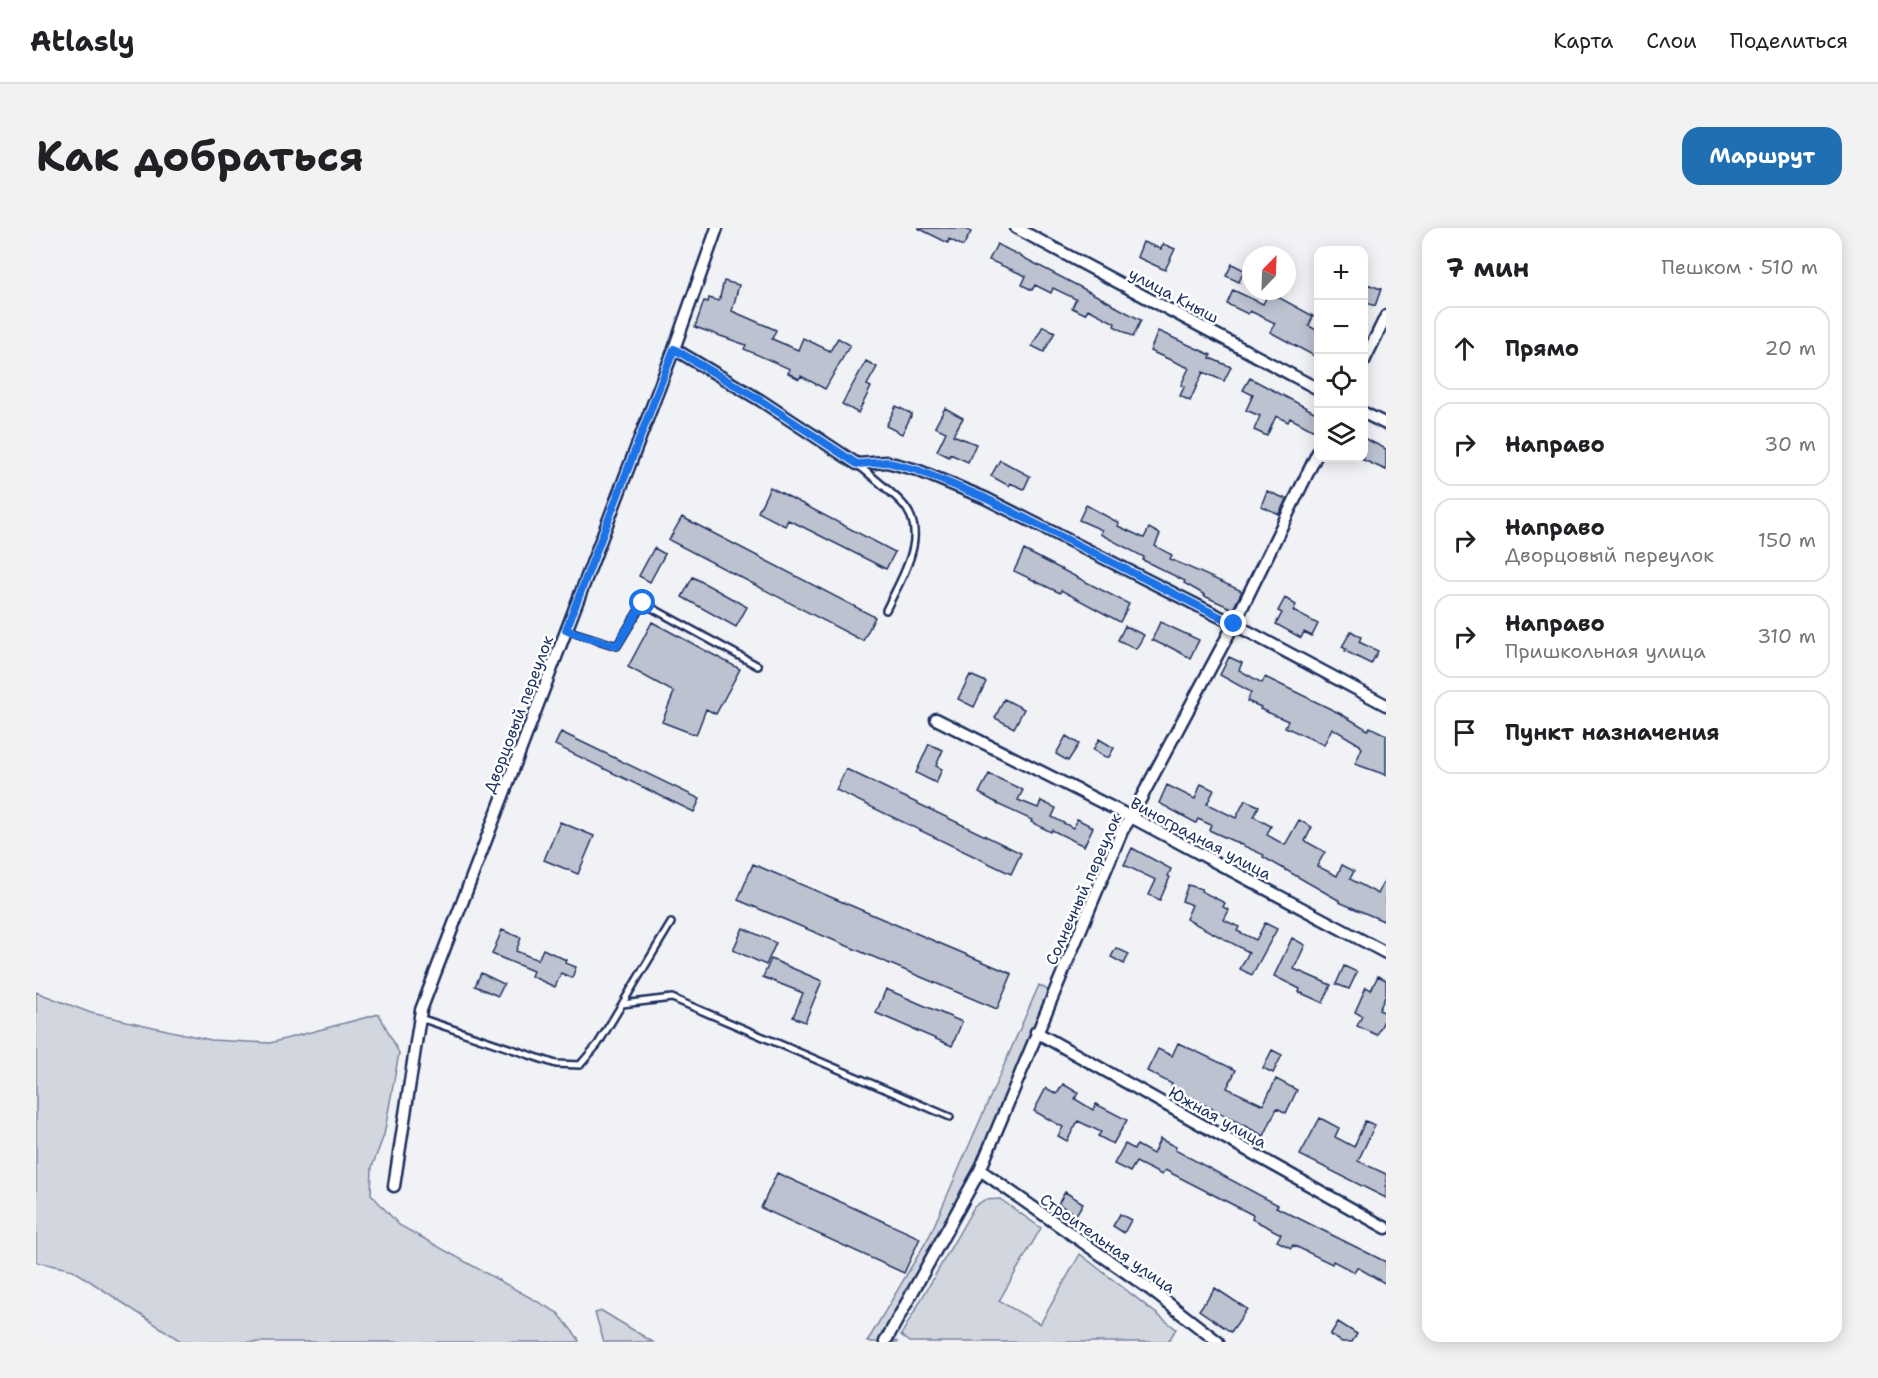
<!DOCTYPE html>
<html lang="ru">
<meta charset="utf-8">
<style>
:root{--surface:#fff;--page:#f2f2f2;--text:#202124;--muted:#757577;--line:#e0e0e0;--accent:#1f6fb2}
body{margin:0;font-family:"Shantell Sans",sans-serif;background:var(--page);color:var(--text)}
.controls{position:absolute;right:18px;top:18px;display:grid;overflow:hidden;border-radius:12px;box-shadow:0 3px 15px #0003}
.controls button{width:54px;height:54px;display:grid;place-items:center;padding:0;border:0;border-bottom:2px solid var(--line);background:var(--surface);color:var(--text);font:30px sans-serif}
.compass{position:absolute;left:1206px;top:18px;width:54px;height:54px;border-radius:50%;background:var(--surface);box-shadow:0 3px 15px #0003;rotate:23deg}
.stop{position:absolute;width:18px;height:18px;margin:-14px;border:4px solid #1a73e8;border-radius:50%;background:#fff}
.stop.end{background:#1a73e8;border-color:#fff;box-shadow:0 2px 6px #0008}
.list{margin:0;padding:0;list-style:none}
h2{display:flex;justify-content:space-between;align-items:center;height:78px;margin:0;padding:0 24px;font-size:26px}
h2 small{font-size:20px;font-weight:400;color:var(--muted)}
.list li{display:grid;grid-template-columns:39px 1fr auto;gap:18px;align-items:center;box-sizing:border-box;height:84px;margin:0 12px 12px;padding:0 12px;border:2px solid var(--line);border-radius:18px}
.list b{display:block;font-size:22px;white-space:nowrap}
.list p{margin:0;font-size:20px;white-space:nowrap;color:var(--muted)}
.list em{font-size:20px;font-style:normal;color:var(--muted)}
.icon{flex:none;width:33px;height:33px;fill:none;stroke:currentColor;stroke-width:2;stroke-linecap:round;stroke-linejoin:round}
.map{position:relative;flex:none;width:1350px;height:1114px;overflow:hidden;border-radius:18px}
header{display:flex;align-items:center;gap:36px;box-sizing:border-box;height:84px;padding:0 30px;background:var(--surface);border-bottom:2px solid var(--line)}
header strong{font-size:28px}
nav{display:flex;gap:33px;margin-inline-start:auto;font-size:21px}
.intro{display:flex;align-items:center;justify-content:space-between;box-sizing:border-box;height:144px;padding:0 36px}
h1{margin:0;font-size:42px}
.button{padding:15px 27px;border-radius:18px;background:var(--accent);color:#fff;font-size:21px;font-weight:700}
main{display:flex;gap:36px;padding:0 36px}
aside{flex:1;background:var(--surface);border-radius:18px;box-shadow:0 3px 15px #0003}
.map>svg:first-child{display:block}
</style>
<header>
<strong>Atlasly</strong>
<nav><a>Карта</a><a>Слои</a><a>Поделиться</a></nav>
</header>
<div class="intro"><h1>Как добраться</h1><a class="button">Маршрут</a></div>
<main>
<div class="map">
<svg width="1350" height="1114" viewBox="0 0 1350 1114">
<rect width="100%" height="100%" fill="#f1f2f5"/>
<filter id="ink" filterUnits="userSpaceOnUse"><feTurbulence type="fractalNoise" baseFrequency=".0167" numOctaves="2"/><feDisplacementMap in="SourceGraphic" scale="12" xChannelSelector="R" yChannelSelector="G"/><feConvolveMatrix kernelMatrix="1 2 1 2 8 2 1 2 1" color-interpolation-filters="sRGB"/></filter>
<g filter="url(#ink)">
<path fill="#d2d6df" stroke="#76829e" stroke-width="1.5" d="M1003,757L1017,765L944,942L853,1107L862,1114H831L894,1007Z
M0,764L55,785L175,812L234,815L343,786L363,825L348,907L336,939L335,966L363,997L522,1085L542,1110L543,1114H146L37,1042L0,1034Z
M964,971L1005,1000L963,1073L1004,1096L1044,1026L1140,1101L1132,1114H874L865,1107L938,979L948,972Z
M566,1083L617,1114H568L559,1085Z"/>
<path fill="#bcc2d0" stroke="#1b2f5e" stroke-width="1.5" d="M882,0H927L935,4L927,18L913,11L912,15Z
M1107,14L1125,21L1127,16L1139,21L1129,42L1101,29Z
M961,16L1075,75V76L1105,92L1097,109L1078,98L1079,95L1052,81L1049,86L1036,80L1040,71L1017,60L1015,65L999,57L996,62L986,57L990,48L953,32Z
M1196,36L1208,42L1203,54L1190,48Z
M688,53L703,57L696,83L740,102L736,111L762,122L767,110L794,123L802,110L814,117L789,161L765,148L763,151L752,145L754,141L708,121L710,117L659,99L668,73L672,74L673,70L683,73Z
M1331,56L1345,61L1339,78L1328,74V66Z
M1197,62L1227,76L1233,64L1277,88L1273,98L1282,103V130L1234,104L1239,95L1214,83L1212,86L1191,76Z
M1007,98L1019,104L1008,124L996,118Z
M1122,103L1175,127L1174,130L1195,139L1188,153L1167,144L1154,173L1144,168L1148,159L1145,157L1153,140L1114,123Z
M830,133L841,139L831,157L835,159L822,185L806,176Z
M1214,150L1282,186V205L1254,190L1252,194L1240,188L1231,208L1218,202L1224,188L1210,182L1217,167L1207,162Z
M860,178L876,186L866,206L850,198Z
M909,180L927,190L917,207L940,216L932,234L914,226L913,229L901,223L910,204L899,199Z
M1328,210L1350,221V242L1323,230H1328Z
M964,232L994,248L988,261L974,255L973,258L955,248Z
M734,259L859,324L850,341L763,297L752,292L749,298L722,284Z
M1231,263L1250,271L1243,286L1225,278Z
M1050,277L1083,295L1082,298L1108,310L1113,300L1124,306L1119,318L1136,327L1134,331L1206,363L1197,381L1168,368L1169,367L1148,355L1149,353L1107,332L1108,329L1064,306L1066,302L1043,292Z
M646,289L839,389L827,413L633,312Z
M618,320L629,326L614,354L603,348Z
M988,322L1093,376L1084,394L1025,362L1024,365L978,343Z
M657,349L711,379L700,399L646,369Z
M1249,370L1260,377L1257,383L1282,396L1276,408L1268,404L1265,410L1240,396L1246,385L1242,383Z
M616,394L704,441L680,486L670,481L660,507L626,494L638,464L592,439Z
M1124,394L1163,412L1154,430L1130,417L1129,418L1116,412Z
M1089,398L1108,407L1100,421L1082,412Z
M1315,403L1325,409L1323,414L1342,423L1335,436L1309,423L1310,421L1306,419Z
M1193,429L1206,435L1203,442L1226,455L1229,449L1305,486L1332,502L1334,499L1350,507V547L1319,536L1326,520L1324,518V517L1296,500L1288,517L1249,499L1252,493L1224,481L1225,479L1211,473L1215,464L1184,447Z
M934,447L950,454L938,479L922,471Z
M968,471L988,481L978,500L959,490Z
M525,504L664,571L658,584L519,517Z
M1030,508L1043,516L1032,533L1020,526Z
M1063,511L1078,520L1073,529H1069L1057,522Z
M893,516L907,522L900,538L906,541L900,555L880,545Z
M810,541L985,625L975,646L800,562Z
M953,546L987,562L982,572L1002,580L1005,573L1020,580L1016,589L1037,600L1041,591L1057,599L1048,618L1016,602L1015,604L995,594L996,592L961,576V575L943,565Z
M1165,556L1178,562L1171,576L1200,590L1209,572L1223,578L1218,589L1235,598L1231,607L1249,617L1263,592L1276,599L1269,613L1289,624L1281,638L1301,648L1306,637L1318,643L1314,651L1342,666L1350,650V694L1303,674L1304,673L1227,629L1228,627L1173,602L1175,597L1162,591L1160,595L1123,575L1131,557L1159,571Z
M524,594L558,608L542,646L508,632Z
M1096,620L1135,641L1132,648L1134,649L1124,672L1113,667L1120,652L1088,637Z
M717,636L976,746L961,781L702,672Z
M1152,657L1166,661L1165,663L1189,675L1187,679L1193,682L1188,692L1203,699L1201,703L1220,712L1229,695L1241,701L1216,747L1204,741L1213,724L1150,691L1156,677L1146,673Z
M707,700L740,715L730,737L697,722Z
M466,702L485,710L480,723L502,732L507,721L530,732L529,735L540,739L536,750L525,745L519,759L495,748L497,743L456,726Z
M1256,710L1269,717L1258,741L1295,757L1287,775L1263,764L1264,761L1238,748Z
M1080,720L1093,726L1088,736L1075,729Z
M735,731L786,753L769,794L757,789L767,765L727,749Z
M1308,738L1321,744L1313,761L1300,756Z
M445,745L468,756L462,768L439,758Z
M1342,748L1350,752V767L1343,782L1350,785V788L1341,807L1321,798L1326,788L1319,784L1330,759L1335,762Z
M850,761L926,794L916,818L840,785Z
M1142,815L1200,842L1191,860L1227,877L1240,851L1261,862L1250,885L1241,880L1228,908L1161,873L1135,859L1136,856L1111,843L1122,821L1136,828Z
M1236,822L1246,827L1237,845L1227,840Z
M1027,856L1042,865L1039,871L1057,882L1060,876L1091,892L1077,916L1062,908L1065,904L1042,893L1031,913L1022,908L1027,899L998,883L1010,860L1021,866Z
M1284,890L1303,900L1299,909L1318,919L1329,893L1339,897L1322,933L1350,946V970L1264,927Z
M1124,911L1140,919L1139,922L1242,977L1240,979L1350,1034V1056L1321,1039L1318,1044L1297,1033L1296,1036L1257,1017L1255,1020L1241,1013L1245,1006L1216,991L1217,987L1129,942L1126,947L1100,934L1094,944L1078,936L1089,916L1098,921L1101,917L1117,926Z
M741,945L884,1010L868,1045L725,980Z
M1029,964L1047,975L1040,987L1022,976Z
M1084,986L1095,992L1088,1005L1077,998Z
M1179,1060L1211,1081L1195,1104L1163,1082Z
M1302,1094L1321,1106L1316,1114H1306L1294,1107Z"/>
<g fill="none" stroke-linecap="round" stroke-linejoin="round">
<g stroke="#1b2f5e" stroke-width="10">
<path id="service" d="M822,237C837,249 852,261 865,274C896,305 865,350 850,382
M530,402L581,418L607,375L722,438
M586,776L636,770L914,889
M384,790L520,836L544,837L562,816L635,695"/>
</g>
<g stroke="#1b2f5e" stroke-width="15">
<path id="minor" d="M980,0L1282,161
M638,121L724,172L821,236L851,234L881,242L949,270L1198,396L1350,477
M1328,133L1350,88
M1328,185L1350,196
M900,491L1095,589L1350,725
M1000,804L1350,1000
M944,942L1115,1062L1182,1114
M358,958L385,782L638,121L681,0
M849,1114L944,942L1086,603L1095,589L1198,396L1282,224"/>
</g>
<use href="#service" stroke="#fff" stroke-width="5"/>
<use href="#minor" stroke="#fff" stroke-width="10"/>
</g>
</g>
<g fill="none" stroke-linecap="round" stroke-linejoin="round" filter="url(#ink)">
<path stroke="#1a73e8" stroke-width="8" d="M607,375L581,418L530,402L638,121L724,172L821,236L851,234L881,242L949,270L1198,396"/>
</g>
<g text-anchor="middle" stroke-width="5" stroke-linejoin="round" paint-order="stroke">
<g font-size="16" fill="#1b2f5e" stroke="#fff">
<text transform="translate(1138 67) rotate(28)" y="6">улица Кныш</text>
<text transform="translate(482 486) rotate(-69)" y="6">Дворцовый переулок</text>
<text transform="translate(1165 610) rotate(28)" y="6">Виноградная улица</text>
<text transform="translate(1047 661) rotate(-66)" y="6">Солнечный переулок</text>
<text transform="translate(1182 889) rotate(29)" y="6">Южная улица</text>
<text transform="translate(1072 1015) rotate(35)" y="6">Строительная улица</text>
</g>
</g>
</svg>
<div class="controls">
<button>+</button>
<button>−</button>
<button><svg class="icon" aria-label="locate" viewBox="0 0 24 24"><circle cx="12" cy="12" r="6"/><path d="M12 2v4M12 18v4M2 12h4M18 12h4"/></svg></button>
<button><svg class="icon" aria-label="layers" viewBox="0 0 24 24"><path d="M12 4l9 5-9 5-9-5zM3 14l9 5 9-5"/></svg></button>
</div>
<svg class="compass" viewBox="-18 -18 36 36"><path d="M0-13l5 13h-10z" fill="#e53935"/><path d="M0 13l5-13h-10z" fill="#757577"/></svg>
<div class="stop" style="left:607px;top:375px"></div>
<div class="stop end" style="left:1198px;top:396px"></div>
</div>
<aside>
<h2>7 мин<small>Пешком · 510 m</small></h2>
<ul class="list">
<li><svg class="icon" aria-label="ahead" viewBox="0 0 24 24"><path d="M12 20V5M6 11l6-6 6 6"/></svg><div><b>Прямо</b></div><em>20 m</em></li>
<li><svg class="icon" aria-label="right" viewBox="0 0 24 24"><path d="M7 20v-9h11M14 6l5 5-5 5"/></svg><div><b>Направо</b></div><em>30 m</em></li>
<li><svg class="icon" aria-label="right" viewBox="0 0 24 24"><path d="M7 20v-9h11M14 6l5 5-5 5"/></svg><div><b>Направо</b><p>Дворцовый переулок</p></div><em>150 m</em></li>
<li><svg class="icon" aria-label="right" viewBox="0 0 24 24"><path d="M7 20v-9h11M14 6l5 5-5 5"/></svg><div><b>Направо</b><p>Пришкольная улица</p></div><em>310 m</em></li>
<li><svg class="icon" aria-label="arrive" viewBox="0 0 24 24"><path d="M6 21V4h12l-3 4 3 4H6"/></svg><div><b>Пункт назначения</b></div></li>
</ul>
</aside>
</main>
